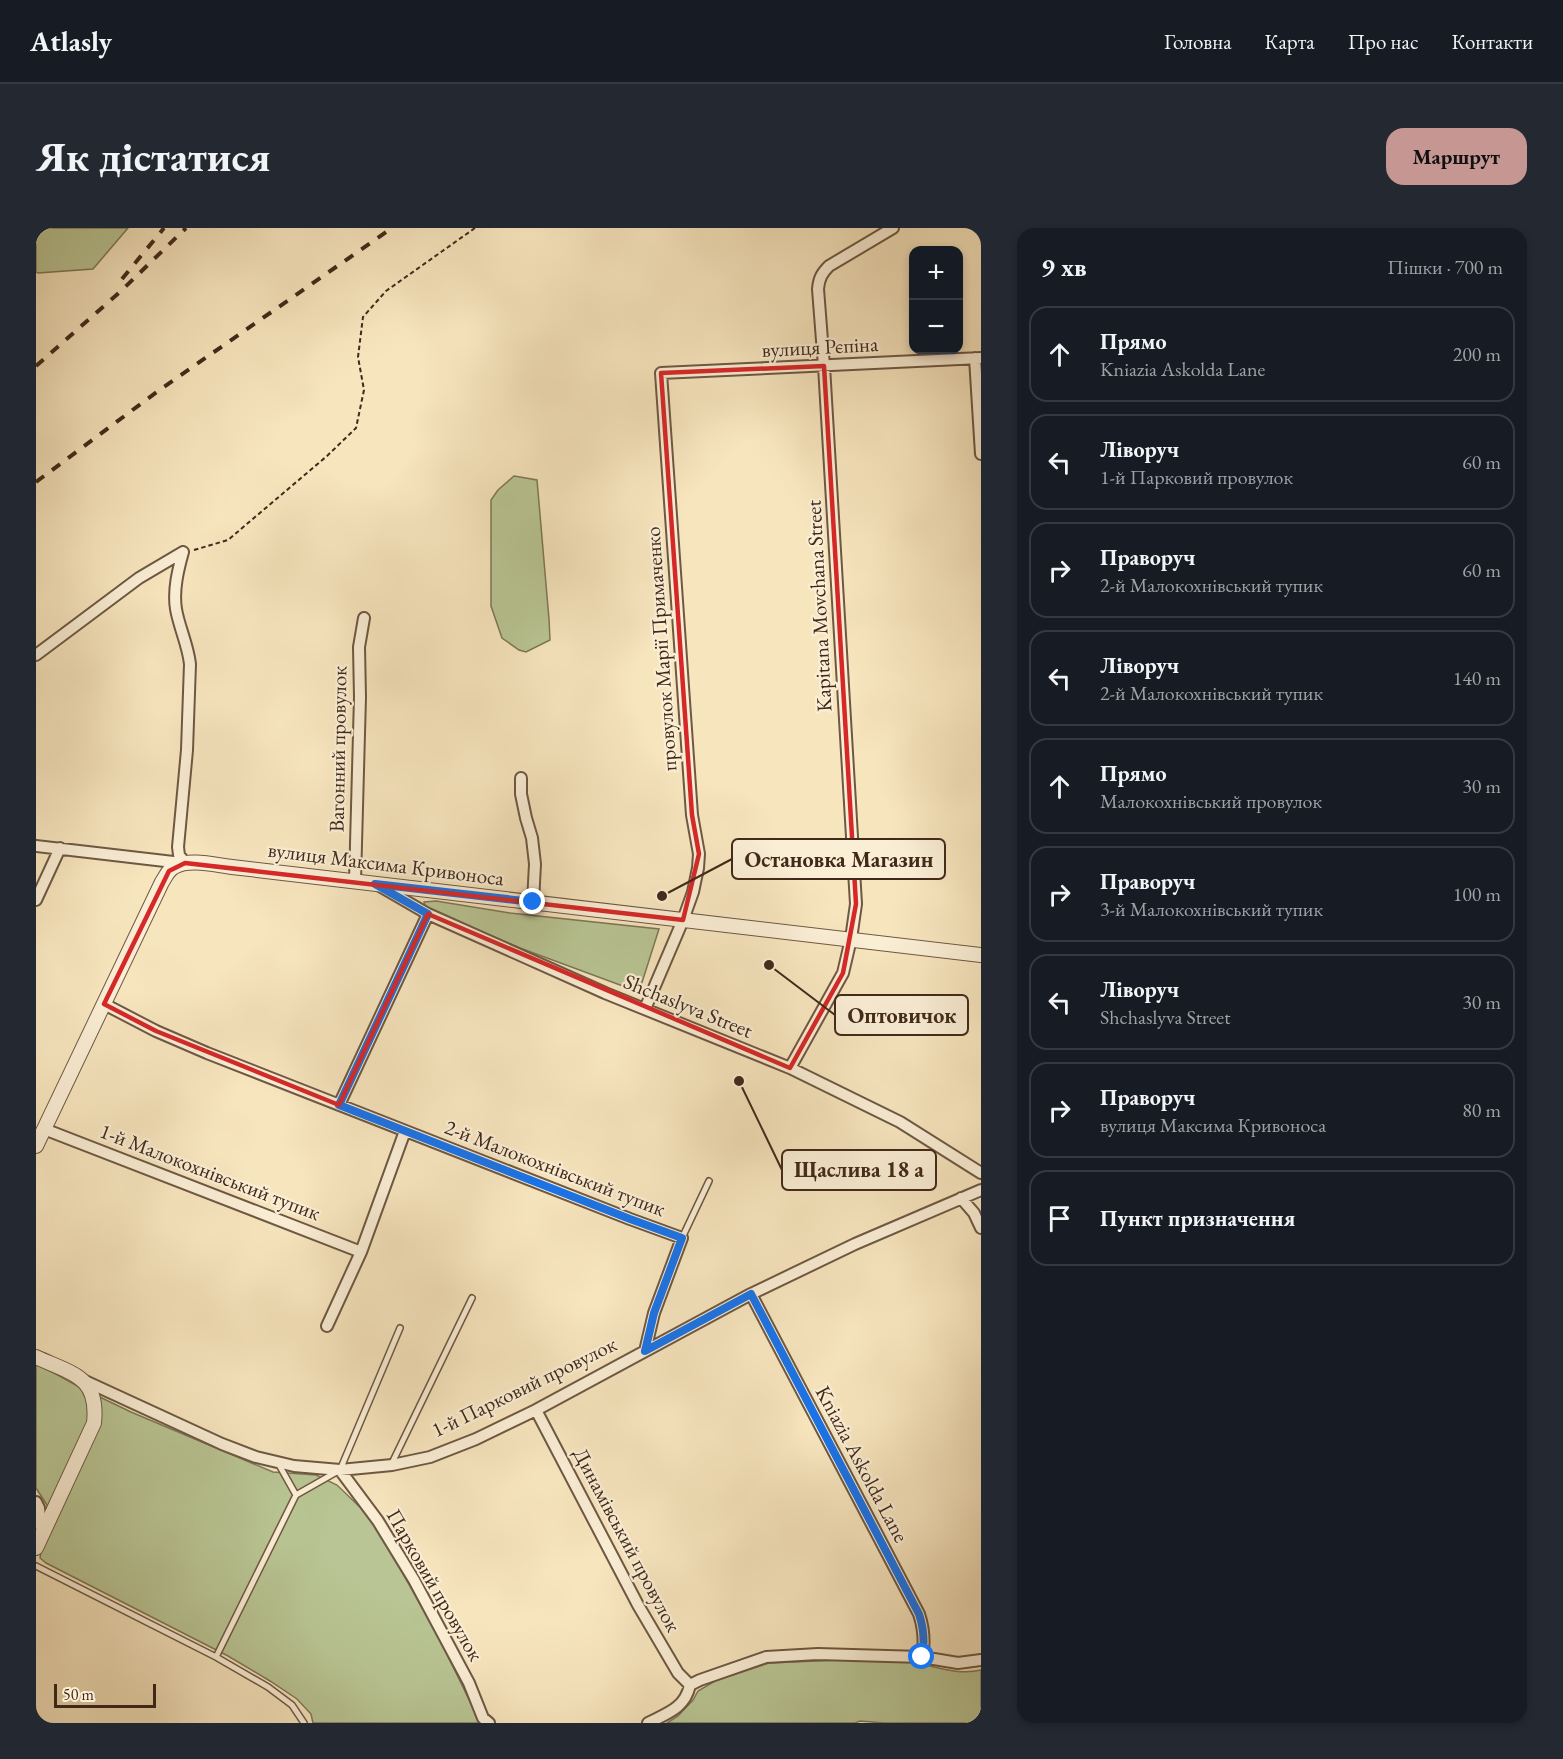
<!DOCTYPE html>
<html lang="uk">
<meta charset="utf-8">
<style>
:root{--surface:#171b24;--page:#242831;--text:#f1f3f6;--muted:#9ea1a6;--line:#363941;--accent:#c59692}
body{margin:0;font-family:"EB Garamond",serif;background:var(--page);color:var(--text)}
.controls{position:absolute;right:18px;top:18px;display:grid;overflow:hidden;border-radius:12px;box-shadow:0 3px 9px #0003}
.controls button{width:54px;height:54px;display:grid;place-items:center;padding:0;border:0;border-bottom:2px solid var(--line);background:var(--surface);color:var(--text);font:30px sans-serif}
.scale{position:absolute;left:18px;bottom:15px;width:102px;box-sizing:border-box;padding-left:6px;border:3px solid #41291a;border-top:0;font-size:16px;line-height:21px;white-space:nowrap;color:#41291a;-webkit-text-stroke:4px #faeed5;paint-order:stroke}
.stop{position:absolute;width:18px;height:18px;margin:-14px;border:4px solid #1a73e8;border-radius:50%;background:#fff}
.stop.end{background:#1a73e8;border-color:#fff;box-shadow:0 2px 6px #0008}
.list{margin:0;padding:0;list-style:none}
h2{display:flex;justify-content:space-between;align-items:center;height:78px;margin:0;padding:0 24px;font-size:26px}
h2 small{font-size:20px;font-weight:400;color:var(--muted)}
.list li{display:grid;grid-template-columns:39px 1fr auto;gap:18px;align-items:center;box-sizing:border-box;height:96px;margin:0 12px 12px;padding:0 12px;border:2px solid var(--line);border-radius:18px}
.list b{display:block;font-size:22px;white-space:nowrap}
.list p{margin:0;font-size:20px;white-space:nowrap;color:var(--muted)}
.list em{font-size:20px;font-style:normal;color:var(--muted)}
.icon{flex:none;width:33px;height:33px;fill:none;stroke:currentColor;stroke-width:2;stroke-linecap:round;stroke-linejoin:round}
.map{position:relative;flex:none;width:945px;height:1495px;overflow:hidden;border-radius:18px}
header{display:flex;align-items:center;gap:36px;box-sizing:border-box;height:84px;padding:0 30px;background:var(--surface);border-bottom:2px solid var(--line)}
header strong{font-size:28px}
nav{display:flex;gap:33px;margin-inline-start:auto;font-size:21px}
.intro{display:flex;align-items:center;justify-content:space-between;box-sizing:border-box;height:144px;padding:0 36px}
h1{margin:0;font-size:42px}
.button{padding:15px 27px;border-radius:18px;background:var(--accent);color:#111;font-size:21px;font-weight:700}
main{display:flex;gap:36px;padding:0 36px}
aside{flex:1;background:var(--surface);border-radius:18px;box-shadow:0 3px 9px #0003}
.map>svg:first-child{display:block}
</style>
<header>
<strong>Atlasly</strong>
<nav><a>Головна</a><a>Карта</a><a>Про нас</a><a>Контакти</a></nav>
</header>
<div class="intro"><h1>Як дістатися</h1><a class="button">Маршрут</a></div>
<main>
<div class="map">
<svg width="945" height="1495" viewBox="0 0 945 1495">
<rect width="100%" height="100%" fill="#f7e5be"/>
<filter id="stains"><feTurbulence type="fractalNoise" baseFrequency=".00333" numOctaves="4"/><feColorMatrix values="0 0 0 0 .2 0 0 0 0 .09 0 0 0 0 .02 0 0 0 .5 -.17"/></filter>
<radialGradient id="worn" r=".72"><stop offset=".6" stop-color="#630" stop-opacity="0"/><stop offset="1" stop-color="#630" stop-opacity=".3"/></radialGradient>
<path fill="#b9c594" stroke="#7d7757" stroke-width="1.5" d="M0,0H92L57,41L2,45L0,44Z
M478,248L501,252L513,391L514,412L490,424L483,422L466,410L455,378V272L462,262Z
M400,673L474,685L623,701L603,764L484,720L389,679L388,674Z
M0,1135L45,1160L95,1184L237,1244L280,1247L301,1257L331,1286L351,1317L405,1414L443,1492L446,1495H277L275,1486L261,1471L234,1453L192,1428L10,1335L4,1330L5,1323L13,1306L11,1277L0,1260Z
M804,1432C828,1432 852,1431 875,1434C899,1438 921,1448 945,1442V1495H848L824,1493L819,1495H631L642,1488L657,1472L662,1463L679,1453L733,1435Z"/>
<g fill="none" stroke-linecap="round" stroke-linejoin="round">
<g stroke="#6e5843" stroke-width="8">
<path id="service" d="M646,1010L673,953
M242,1235L260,1267
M356,1235L436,1070
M0,1338L180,1429L232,1459L256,1477L268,1495
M180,1429L260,1267L304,1242L364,1100"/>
</g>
<g stroke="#6e5843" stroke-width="14">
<path id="minor" d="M939,130L945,226
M147,324C142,342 137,362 140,381C143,399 152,417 154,436L151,522L142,619L143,627L149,635
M0,427L103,350L147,324
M485,550V566L490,590L496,610L499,636L497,674
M0,618L146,635
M319,653L324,469L323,419L328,390
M342,657L392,686L569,765L754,840L864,894L945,945
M0,672L24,620
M68,776L120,803L171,825L594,991L646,1010L618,1085L609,1123
M609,781L647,692L657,664L662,640L663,626L656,587L625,145L945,130
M754,840L807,745L815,711L820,676L788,138L782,61C783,50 786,45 793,38L857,0
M303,877L392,686
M8,901L325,1024
M925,970L938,985L945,1000
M715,1066L883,1386C888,1401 889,1414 886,1429
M291,1098L325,1024L369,903
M47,1152L186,1216L220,1229L258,1238L304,1242L356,1237L394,1229L440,1211L500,1182L715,1066L819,1016L945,962
M500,1182L602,1377L642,1445L654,1457
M304,1242L342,1293L378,1352L433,1455L447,1490L453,1495
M0,1274L3,1280L6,1308
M612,1495C632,1485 649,1480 654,1457L664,1452L730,1429L782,1426L886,1429L922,1435L945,1432"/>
</g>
<g stroke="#6e5843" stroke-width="16">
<path id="tertiary" d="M0,918L126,654C130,648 132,642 138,639C153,630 179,637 196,639L945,727
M0,1129C36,1146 63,1148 58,1195L0,1320"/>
</g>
<path stroke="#41291a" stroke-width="2" stroke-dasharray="4.5 3" stroke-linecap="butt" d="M158,322L192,312L291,228L320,200L328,162L322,129L327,89L350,63L439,0"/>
<use href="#service" stroke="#faeed5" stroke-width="5"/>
<use href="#minor" stroke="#faeed5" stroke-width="10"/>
<use href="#tertiary" stroke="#faeed5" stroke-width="14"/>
<path stroke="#41291a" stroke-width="4" stroke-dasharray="10 10" stroke-linecap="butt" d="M86,51L128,0
M0,138L85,63L150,0
M0,254L122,163L356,0"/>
</g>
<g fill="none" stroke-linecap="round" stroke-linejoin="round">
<path stroke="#1a73e8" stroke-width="8" d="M497,674L339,656L392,686L303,877L594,991L646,1010L618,1085L609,1123L715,1066L883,1386C888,1401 889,1414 886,1429"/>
</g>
<path fill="none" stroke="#d62828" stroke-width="4.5" stroke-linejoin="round" d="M788,138L820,676L807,745L754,840L392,686L303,877L120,803L68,776L133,643L149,635L647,692L663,626L656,587L625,145Z"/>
<g text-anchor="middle" stroke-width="4.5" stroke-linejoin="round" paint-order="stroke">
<g font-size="21" fill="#41291a" stroke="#faeed5">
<text transform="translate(784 119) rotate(-3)" y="7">вулиця Рєпіна</text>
<text transform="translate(783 378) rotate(-93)" y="7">Kapitana Movchana Street</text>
<text transform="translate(625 421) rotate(-94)" y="7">провулок Марії Примаченко</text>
<text transform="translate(302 521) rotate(-89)" y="7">Вагонний провулок</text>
<text transform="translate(350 636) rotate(7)" y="7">вулиця Максима Кривоноса</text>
<text transform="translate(652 778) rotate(22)" y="7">Shchaslyva Street</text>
<text transform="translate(519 940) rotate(21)" y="7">2-й Малокохнівський тупик</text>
<text transform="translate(174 944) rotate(21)" y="7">1-й Малокохнівський тупик</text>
<text transform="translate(488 1159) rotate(-26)" y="7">1-й Парковий провулок</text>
<text transform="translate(826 1236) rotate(62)" y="7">Kniazia Askolda Lane</text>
<text transform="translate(591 1312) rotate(62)" y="7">Динамівський провулок</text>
<text transform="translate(399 1357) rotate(60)" y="7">Парковий провулок</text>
</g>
</g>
<path fill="none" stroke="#41291a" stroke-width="2" d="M626 668L696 631M733 737L799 787M703 853L746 942"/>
<g fill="#41291a" stroke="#faeed5" stroke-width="2">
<circle cx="626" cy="668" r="6"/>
<circle cx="733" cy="737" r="6"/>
<circle cx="703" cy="853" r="6"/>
</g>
<g fill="#faeed5" stroke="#41291a" stroke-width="2">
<rect x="696" y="611" width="213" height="40" rx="6"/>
<rect x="799" y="767" width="133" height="40" rx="6"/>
<rect x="746" y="922" width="154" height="40" rx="6"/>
</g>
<g font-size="22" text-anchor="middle" font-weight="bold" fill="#41291a">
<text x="803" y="639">Остановка Магазин</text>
<text x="866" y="795">Оптовичок</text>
<text x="823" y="949">Щаслива 18 а</text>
</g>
<rect width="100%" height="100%" filter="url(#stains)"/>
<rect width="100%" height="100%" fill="url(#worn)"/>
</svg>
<div class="controls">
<button>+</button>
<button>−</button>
</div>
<div class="scale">50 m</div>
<div class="stop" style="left:886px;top:1429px"></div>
<div class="stop end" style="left:497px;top:674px"></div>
</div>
<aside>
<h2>9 хв<small>Пішки · 700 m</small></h2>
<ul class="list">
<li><svg class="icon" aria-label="ahead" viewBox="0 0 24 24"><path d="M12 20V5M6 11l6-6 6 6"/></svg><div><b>Прямо</b><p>Kniazia Askolda Lane</p></div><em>200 m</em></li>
<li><svg class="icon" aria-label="left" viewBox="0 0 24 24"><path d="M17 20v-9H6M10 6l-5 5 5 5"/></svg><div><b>Ліворуч</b><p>1-й Парковий провулок</p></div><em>60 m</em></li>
<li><svg class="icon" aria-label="right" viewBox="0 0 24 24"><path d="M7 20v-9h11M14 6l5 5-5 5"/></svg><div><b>Праворуч</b><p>2-й Малокохнівський тупик</p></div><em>60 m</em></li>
<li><svg class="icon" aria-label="left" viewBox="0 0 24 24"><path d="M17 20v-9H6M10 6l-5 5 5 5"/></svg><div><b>Ліворуч</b><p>2-й Малокохнівський тупик</p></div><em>140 m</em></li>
<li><svg class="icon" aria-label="ahead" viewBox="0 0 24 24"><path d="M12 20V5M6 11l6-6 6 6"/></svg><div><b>Прямо</b><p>Малокохнівський провулок</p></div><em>30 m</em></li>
<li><svg class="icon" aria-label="right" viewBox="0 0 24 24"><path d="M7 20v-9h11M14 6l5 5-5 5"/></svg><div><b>Праворуч</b><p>3-й Малокохнівський тупик</p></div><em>100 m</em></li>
<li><svg class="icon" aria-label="left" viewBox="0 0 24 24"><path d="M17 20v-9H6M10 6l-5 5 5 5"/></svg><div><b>Ліворуч</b><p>Shchaslyva Street</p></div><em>30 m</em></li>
<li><svg class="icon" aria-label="right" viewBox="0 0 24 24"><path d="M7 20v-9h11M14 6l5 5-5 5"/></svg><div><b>Праворуч</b><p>вулиця Максима Кривоноса</p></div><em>80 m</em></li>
<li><svg class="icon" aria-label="arrive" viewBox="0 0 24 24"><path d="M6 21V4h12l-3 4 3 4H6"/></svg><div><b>Пункт призначення</b></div></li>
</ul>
</aside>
</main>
